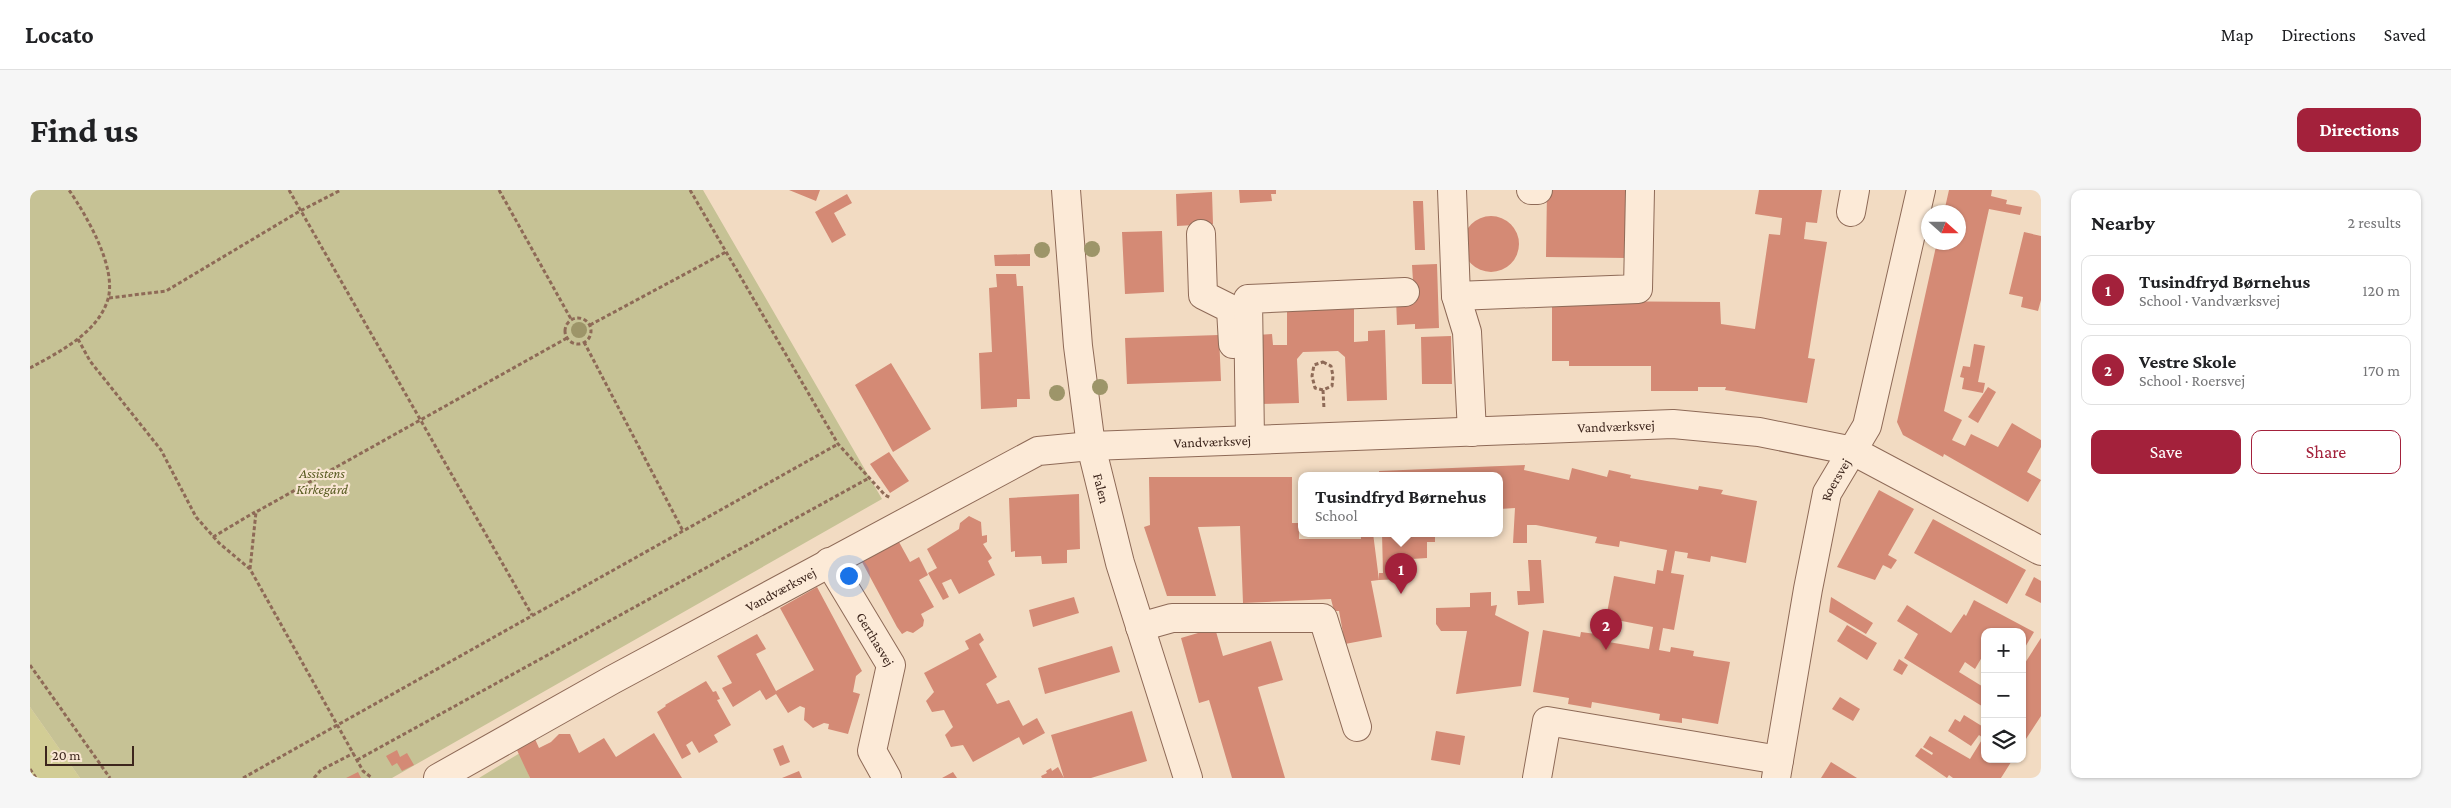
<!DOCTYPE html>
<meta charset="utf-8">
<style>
:root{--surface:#fff;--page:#f6f6f6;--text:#202124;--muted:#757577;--line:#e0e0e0;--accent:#a3213b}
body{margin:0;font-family:"Crimson Pro",serif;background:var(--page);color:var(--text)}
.controls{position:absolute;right:15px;bottom:15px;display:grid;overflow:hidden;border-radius:10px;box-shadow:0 1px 4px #0004}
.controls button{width:45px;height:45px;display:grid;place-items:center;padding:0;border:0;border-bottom:1px solid var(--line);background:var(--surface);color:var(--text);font:25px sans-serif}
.compass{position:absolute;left:1891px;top:15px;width:45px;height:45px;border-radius:50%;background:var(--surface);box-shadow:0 1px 4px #0004;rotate:111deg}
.scale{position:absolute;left:15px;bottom:12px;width:89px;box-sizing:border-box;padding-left:5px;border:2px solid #3d261d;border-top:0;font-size:14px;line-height:18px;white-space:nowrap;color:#3d261d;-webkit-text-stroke:4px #f9e6d3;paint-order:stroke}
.you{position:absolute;left:818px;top:385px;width:18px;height:18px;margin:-12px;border:4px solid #fff;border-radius:50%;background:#1a73e8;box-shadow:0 0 0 8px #1a73e833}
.badge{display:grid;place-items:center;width:32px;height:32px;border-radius:50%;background:var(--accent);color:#fff;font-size:16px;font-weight:700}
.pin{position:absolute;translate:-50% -41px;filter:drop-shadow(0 1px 2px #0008)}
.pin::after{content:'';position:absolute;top:26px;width:18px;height:15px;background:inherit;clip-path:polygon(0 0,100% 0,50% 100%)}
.popup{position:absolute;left:1268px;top:282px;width:205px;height:65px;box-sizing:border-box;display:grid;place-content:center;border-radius:10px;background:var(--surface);filter:drop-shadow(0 1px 4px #0005);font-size:16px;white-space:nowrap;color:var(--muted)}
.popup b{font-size:19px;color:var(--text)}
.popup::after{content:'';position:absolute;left:50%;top:100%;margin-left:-10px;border:10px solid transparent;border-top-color:var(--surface)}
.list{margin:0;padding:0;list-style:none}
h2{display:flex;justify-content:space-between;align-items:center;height:65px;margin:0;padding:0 20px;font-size:21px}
h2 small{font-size:16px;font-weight:400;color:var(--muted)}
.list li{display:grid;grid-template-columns:32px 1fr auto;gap:15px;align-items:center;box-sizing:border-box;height:70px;margin:0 10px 10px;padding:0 10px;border:1px solid var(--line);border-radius:10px}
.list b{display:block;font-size:19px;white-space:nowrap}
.list p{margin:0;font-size:16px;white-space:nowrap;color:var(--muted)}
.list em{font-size:16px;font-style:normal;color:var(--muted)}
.actions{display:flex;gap:10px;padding:15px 20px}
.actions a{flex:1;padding:11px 0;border:1px solid var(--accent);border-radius:10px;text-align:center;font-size:18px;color:var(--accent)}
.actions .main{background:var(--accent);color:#fff}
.icon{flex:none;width:28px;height:28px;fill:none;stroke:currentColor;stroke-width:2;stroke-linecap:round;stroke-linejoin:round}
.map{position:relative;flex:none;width:2011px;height:588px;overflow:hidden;border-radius:10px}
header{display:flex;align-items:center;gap:30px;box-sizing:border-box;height:70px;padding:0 25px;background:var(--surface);border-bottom:1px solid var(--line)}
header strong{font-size:24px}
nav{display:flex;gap:28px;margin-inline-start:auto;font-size:18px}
.intro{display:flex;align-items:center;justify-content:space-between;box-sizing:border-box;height:120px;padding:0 30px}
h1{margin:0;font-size:35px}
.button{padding:12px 22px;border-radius:10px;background:var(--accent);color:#fff;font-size:18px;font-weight:700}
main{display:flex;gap:30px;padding:0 30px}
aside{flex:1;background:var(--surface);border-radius:10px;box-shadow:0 1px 4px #0004}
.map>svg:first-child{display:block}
</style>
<header>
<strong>Locato</strong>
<nav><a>Map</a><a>Directions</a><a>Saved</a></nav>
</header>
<div class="intro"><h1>Find us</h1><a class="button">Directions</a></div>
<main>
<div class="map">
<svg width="2011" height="588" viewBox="0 0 2011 588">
<rect width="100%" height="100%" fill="#f2dbc2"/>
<path fill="#d2cd95" d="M0,517L50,588H0Z"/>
<path fill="#c6c295" d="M0,0H673L852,309L362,588H50L0,517Z
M490,563L500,588H449Z"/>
<path fill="#d48a75" d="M759,0H790L786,11Z
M1209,0H1246V4H1241L1242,11L1210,13Z
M1517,0H1598L1597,68L1516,67Z
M1729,0H1792L1787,33L1776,32L1774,49L1797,52L1778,168L1785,169L1777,213L1695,200L1696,197H1668V201H1621V176H1539V171H1522V115H1539V111L1690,112L1691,134L1725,139L1739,44L1750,45L1752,28L1725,24Z
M1919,0H1962L1961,6L1977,10L1976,14L1992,17L1990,25L1959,19L1914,221L1932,230L1922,250L1935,256L1941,244L1968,257L1982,233L2011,250V257L1997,282L2011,290L1998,312L1914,264L1913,267L1873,245L1867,232L1907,52H1928V22H1914Z
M1182,2L1183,34L1147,36L1146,4Z
M817,4L822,13L804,23L816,45L802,53L785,22Z
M1383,11H1393L1395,60H1385Z
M1433 54a28 28 0 1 1 56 0a28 28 0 1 1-56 0Z
M1132,41L1134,102L1095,104L1092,42Z
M1994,42L2011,46V110L2008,121L1991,117L1993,107L1979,104Z
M1000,64V76H965L964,65Z
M1407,74L1409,138L1385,139V134L1367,135L1366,108L1384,107L1382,75Z
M966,84H986L987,96H993L1000,209H987V217L951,219L949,163L962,162L959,98L967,97Z
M1324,115V152L1338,151V141L1355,140L1357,210L1317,211L1315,167L1308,161L1273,162L1267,169L1269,213L1229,214L1227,145L1242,144L1243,155H1257V117Z
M1189,145L1191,191L1097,194L1095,148Z
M1421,146L1422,194H1392L1391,147Z
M1944,154L1955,156L1948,192L1955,193L1953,203L1932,199L1934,188L1930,187L1933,176L1940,177Z
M861,173L901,239L863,262L825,195Z
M1958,197L1966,202L1948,233L1938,227Z
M859,262L879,291L860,303L840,274Z
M1495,275L1494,280L1539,290L1542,278L1577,287L1579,280L1601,285L1600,288L1668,300L1669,296L1693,300L1691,304L1727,311L1716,373L1681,366L1680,372L1657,368L1658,363L1645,361L1641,383L1654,385L1644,440L1633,438L1629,460L1640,462L1641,457L1664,461L1663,466L1700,472L1688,534L1652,528V533L1629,530L1630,524L1562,512L1561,518L1538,514L1539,508L1503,502L1513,440L1550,447L1551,442L1573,445V451L1619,459L1623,437L1576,428L1584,386L1625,394L1627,380L1633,381L1637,360L1590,351L1589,357L1565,353L1567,347L1506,335H1497V353H1483L1485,318L1470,319V285H1349V281Z
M1119,287H1262V333H1269V349H1331V343H1343L1349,390L1341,391L1352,447L1315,454L1309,421H1304L1301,409L1213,413L1210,336L1168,337L1186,406H1137L1114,337L1120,335Z
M1849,300L1884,319L1858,365L1867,370L1861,379L1853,375L1845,390L1807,377Z
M1049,304L1050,359L1037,360V373L1012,374L1011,366L985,367V361L981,362L979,308Z
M939,326L951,332L952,346L957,345V352L953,354L962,368L958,371L965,385L929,404L921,389L912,393L919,407L913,410L898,383L907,378L897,359L929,339L930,333Z
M1903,329L1996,380L1977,414L1884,363Z
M1352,343H1405V352H1397V368L1382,369L1383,383H1375V389L1349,390V383H1353Z
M869,352L880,372L889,367L898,385L889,390L904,417L891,424L894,430L893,436L883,443L877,441L872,444L867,437L832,372Z
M1498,370H1511L1514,413L1488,415L1487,401H1500Z
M2004,387L2011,391V413L1995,405Z
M787,397L832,481L826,486L823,502L830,504L818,544L798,539L799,534L794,533L783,538L774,530L775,518L770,516L758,523L746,504L736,510L730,500L703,517L692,498L702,493L687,466L727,444L736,459L726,464L746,501L784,480L750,418Z
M1461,402V416L1467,415L1465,425L1499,442L1491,496L1426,504L1437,441H1411L1406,434V418L1440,417V403Z
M1044,407L1049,423L1003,437L999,420Z
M1801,407L1843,433L1836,444L1799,422Z
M1944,410L2004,442L1994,459L1992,458V442H1955V462L1945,479L1935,472L1929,482L1955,498V518L1874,468L1888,444L1867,431L1877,415L1921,443L1934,424L1936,426Z
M1817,435L1847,453L1837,470L1807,451Z
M1185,438L1193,466L1241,451L1253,490L1228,497L1255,588H1202L1179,510L1169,513L1151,448Z
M950,443L954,450L949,454L967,487L956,494L967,514L979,510L993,536L1007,528L1015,543L993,555L989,547L943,572L933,555L921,557L915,545L923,537L914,520L902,522L896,511L904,502L894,483L939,459L935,451Z
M2011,448V526L1992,555V471L1995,473Z
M1082,456L1090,482L1015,504L1008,478Z
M1869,469L1878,475L1872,485L1863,480Z
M676,491L683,502L686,501L690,509L687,510L701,535L684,545L688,552L669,563L662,551L656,555L661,564L652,569L627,522L636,516L635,515Z
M1810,507L1830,519L1823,531L1802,519Z
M1102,521L1117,571L1061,588H1034L1021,545Z
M1934,525L1955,538V569H1983L1971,588H1923L1919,585L1917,588L1885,566L1891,558L1902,565L1903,563L1893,557L1900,546L1940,569L1953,548L1949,545L1941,556L1918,541L1925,529L1930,532Z
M1406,541L1435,546L1430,575L1401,570Z
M624,543L652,588H500L486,558L505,549L509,558L521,552L529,544H540L549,563L574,548L586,567Z
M753,555L760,572L750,576L743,559Z
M367,560L370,567L377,563L384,575L372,581L367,573L362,576L356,566Z
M1801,572L1827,588H1791Z
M1028,577L1034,588H1012L1011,586L1017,583L1016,581L1021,578L1022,581Z
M769,581L772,588H752Z
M328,582L331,588H316Z
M923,582L927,588H912Z"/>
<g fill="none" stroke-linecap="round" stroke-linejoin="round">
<g stroke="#8e6a57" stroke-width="30">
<g id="minor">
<path id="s1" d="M1036,0L1048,156L1061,256L1090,373L1158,588"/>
<path d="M1422,0L1426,106L1437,142L1442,242"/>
<path d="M1501,0H1508"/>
<path d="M1821,22L1825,0"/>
<path d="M1171,44L1173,105L1201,119L1203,154"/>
<path d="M1426,106L1608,99L1610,0"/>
<path d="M1220,250L1218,109L1375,102"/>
<path id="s2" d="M799,372L861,475L842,561L857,588"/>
<path d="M1110,437L1142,428H1293L1327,537"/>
<path id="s3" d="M408,588L582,490L1008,261L1061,256L1643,234L1729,242L1823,261L2011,361"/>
<path d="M1507,588L1517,531L1749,570"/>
<path id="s4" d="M1746,588L1778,399L1797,303L1837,236L1891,0"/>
</g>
</g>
<path stroke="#8e6a57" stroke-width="3" stroke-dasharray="4 2.5" stroke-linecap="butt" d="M259,0L502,425
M469,0L541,129
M660,0L808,254L855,305L861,308
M79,108L136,101L270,21L311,0
M535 141a13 13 0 1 1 26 0a13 13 0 1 1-26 0Z
M560,135L696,62
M48,149L60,171L131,260L166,327L189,353L220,379L333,581L342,588
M554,152L653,341
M1293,172L1301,176L1303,186L1302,196L1293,200L1285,198L1282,186L1284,175Z
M0,178C29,162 68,143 78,109C87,77 56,25 39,0
M1293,200L1294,219
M183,347L225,322
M220,379L226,322L537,148
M0,475L80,588
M327,570L839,288
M0,579L6,588
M213,588L808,254
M284,588L291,580L324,563"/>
<use href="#minor" stroke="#fcead7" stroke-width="28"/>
</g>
<g fill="#9d9569">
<circle cx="1062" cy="59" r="8"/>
<circle cx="1012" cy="60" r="8"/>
<circle cx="549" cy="140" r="8"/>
<circle cx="1070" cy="197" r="8"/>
<circle cx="1027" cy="203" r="8"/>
</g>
<g text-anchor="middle" stroke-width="4.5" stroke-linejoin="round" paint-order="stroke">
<g font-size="14" fill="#3d261d" stroke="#f9e6d3">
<text dy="5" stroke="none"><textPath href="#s3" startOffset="1262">Vandværksvej</textPath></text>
<text dy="5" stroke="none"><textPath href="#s3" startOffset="858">Vandværksvej</textPath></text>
<text dy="5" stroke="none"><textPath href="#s4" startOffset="305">Roersvej</textPath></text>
<text dy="5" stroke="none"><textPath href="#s1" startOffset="301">Falen</textPath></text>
<text dy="5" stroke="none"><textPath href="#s3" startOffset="391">Vandværksvej</textPath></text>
<text dy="5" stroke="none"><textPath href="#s2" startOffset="90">Gerthasvej</textPath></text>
</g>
<g font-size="14" font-style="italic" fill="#585b21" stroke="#f9e6d3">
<text x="292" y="288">Assistens<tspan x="292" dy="16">Kirkegård</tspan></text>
</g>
</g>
</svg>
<div class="controls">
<button>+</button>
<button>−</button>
<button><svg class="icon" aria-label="layers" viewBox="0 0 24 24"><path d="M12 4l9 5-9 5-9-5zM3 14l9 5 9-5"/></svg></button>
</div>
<svg class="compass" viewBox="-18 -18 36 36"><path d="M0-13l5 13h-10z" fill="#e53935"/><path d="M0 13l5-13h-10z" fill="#757577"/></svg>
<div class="scale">20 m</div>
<div class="you"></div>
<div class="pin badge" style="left:1371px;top:404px">1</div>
<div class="popup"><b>Tusindfryd Børnehus</b>School</div>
<div class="pin badge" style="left:1576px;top:460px">2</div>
</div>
<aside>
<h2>Nearby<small>2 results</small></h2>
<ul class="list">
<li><span class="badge">1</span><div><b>Tusindfryd Børnehus</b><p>School · Vandværksvej</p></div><em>120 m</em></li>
<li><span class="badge">2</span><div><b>Vestre Skole</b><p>School · Roersvej</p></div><em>170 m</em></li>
</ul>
<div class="actions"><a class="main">Save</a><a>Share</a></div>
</aside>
</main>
